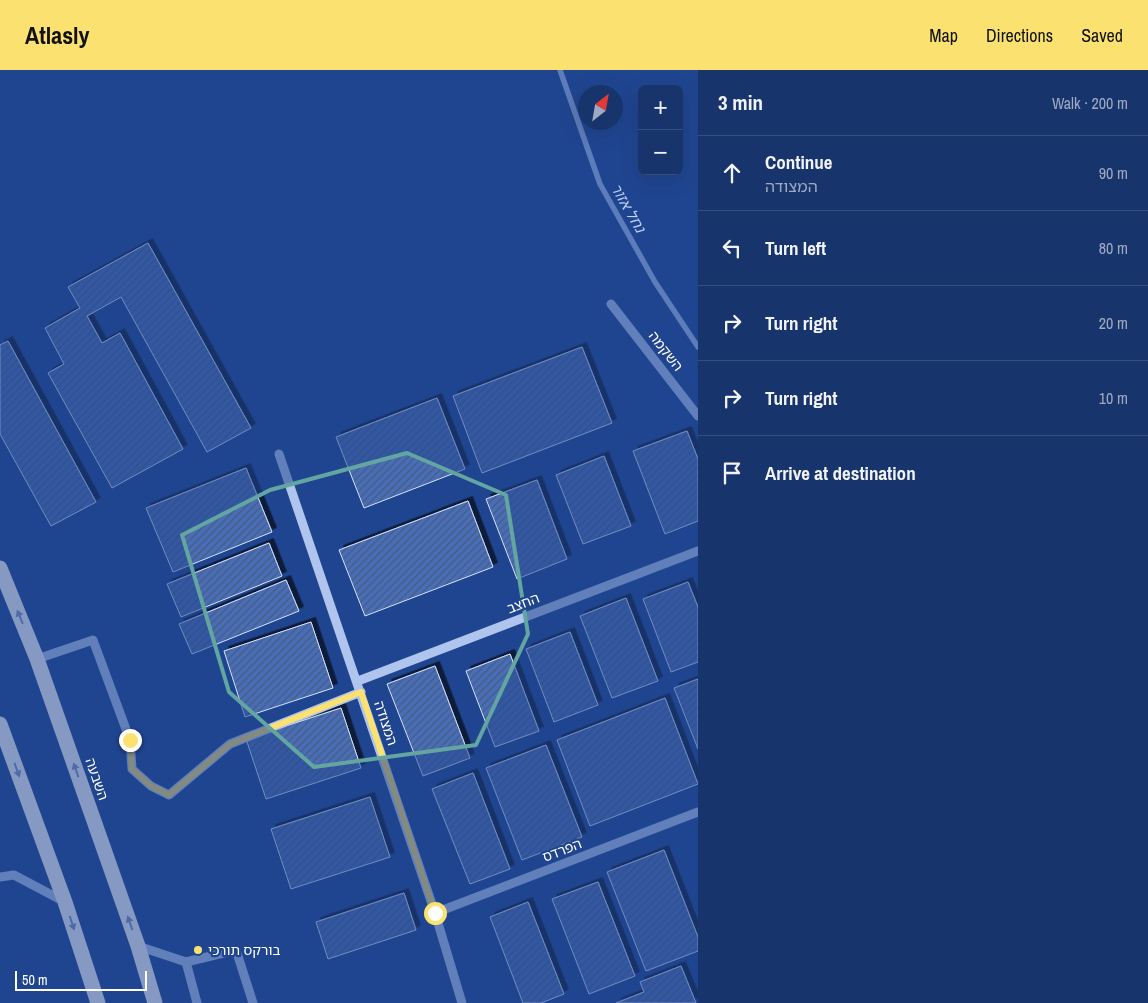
<!DOCTYPE html>
<meta charset="utf-8">
<style>
:root{--surface:#18346c;--page:#253f74;--text:#f1f3f6;--muted:#9faac2;--line:#364f7f;--accent:#fae170}
body{margin:0;font-family:"Archivo Narrow","Noto Sans Hebrew",sans-serif;background:var(--page);color:var(--text)}
.controls{position:absolute;right:15px;top:15px;display:grid;overflow:hidden;border-radius:8px;box-shadow:0 5px 20px #0002}
.controls button{width:45px;height:45px;display:grid;place-items:center;padding:0;border:0;border-bottom:1px solid var(--line);background:var(--surface);color:var(--text);font:25px sans-serif}
.compass{position:absolute;left:578px;top:15px;width:45px;height:45px;border-radius:50%;background:var(--surface);box-shadow:0 5px 20px #0002;rotate:31deg}
.scale{position:absolute;left:15px;bottom:12px;width:132px;box-sizing:border-box;padding-left:5px;border:2px solid #fff;border-top:0;font-size:14px;line-height:18px;white-space:nowrap;color:#fff;-webkit-text-stroke:4px #204590;paint-order:stroke}
.stop{position:absolute;width:15px;height:15px;margin:-11px;border:4px solid #fae170;border-radius:50%;background:#fff}
.stop.end{background:#fae170;border-color:#fff;box-shadow:0 1px 5px #0008}
.list{margin:0;padding:0;list-style:none}
h2{display:flex;justify-content:space-between;align-items:center;height:65px;margin:0;padding:0 20px;font-size:21px}
h2 small{font-size:16px;font-weight:400;color:var(--muted)}
.list li{display:grid;grid-template-columns:32px 1fr auto;gap:15px;align-items:center;box-sizing:border-box;height:75px;padding:0 20px;border-top:1px solid var(--line)}
.list b{display:block;font-size:19px;white-space:nowrap}
.list p{margin:0;font-size:16px;white-space:nowrap;color:var(--muted)}
.list em{font-size:16px;font-style:normal;color:var(--muted)}
.icon{flex:none;width:28px;height:28px;fill:none;stroke:currentColor;stroke-width:2;stroke-linecap:round;stroke-linejoin:round}
.map{position:relative;flex:none;width:698px;height:933px;overflow:hidden}
header{display:flex;align-items:center;gap:30px;box-sizing:border-box;height:70px;padding:0 25px;background:var(--accent);color:#111}
header strong{font-size:24px}
nav{display:flex;gap:28px;margin-inline-start:auto;font-size:18px}
main{display:flex}
aside{flex:1;background:var(--surface)}
.map>svg:first-child{display:block}
</style>
<header>
<strong>Atlasly</strong>
<nav><a>Map</a><a>Directions</a><a>Saved</a></nav>
</header>
<main>
<div class="map">
<svg width="698" height="933" viewBox="0 0 698 933">
<defs>
<pattern id="building-hatch" width="6" height="6" patternUnits="userSpaceOnUse" patternTransform="scale(1.25)"><rect width="6" height="6" fill="#486eb8"/><path d="M-1 1l2-2M0 6l6-6M5 7l2-2" fill="none" stroke="#4a5b7d"/></pattern>
<filter id="shadow"><feDropShadow dx="4.5" dy="-4.5" stdDeviation="0" flood-color="#0009"/></filter>
</defs>
<rect width="100%" height="100%" fill="#204590"/>
<g fill="none" stroke-linecap="round" stroke-linejoin="round">
<path stroke="#a4beee" stroke-width="5.5" d="M560,0L600,114L655,212L698,277"/>
</g>
<path fill="url(#building-hatch)" stroke="#d5e2f9" filter="url(#shadow)" d="M148,173L251,358L207,382L121,227L87,246L102,273L120,263L183,379L112,418L48,303L64,294L45,258L80,238L68,217Z
M8,271L96,432L51,456L0,364V275Z
M582,277L612,353L482,403L453,326Z
M437,328L465,399L364,438L336,367Z
M687,361L698,389V451L665,464L633,381Z
M604,386L631,456L583,474L556,405Z
M246,398L272,462L173,502L146,438Z
M537,410L567,489L517,509L486,429Z
M468,431L493,497L365,546L339,480Z
M269,473L282,506L181,547L167,514Z
M286,510L299,541L192,584L179,554Z
M688,512L698,537V592L671,602L643,529Z
M626,528L658,611L612,628L580,546Z
M311,552L333,618L245,647L224,581Z
M570,562L598,635L554,652L526,579Z
M510,584L539,661L495,677L466,601Z
M435,596L470,688L423,706L387,614Z
M698,609V679L674,618Z
M665,628L698,714L590,756L557,670Z
M341,638L361,698L266,729L246,669Z
M546,675L582,767L522,790L486,698Z
M473,703L510,799L470,814L432,719Z
M370,727L390,787L291,819L271,759Z
M664,780L698,867V881L646,901L607,802Z
M598,812L635,906L589,924L552,829Z
M404,823L416,860L328,889L316,852Z
M528,832L564,924L541,933H523L490,847Z
M681,896L696,933H616L644,922L640,912Z"/>
<g fill="none" stroke-linecap="round" stroke-linejoin="round">
<path stroke="#b0c5ed" stroke-width="9" d="M611,234L698,346
M279,384L435,843L462,933
M37,589L93,570L130,670L132,699L151,716L169,725L230,674L361,622
M358,611L698,481
M0,807L14,805L65,832
M435,843L698,742
M138,876L186,892L197,933
M186,892L236,880L253,933"/>
<path stroke="#fff" stroke-width="15" d="M0,498L37,589L138,876L155,933
M0,654L65,832L98,933"/>
</g>
<defs><path id="oneway-solid" d="M-6-.8H1V-3.2L6.5 0L1 3.2V.8H-6Z" transform="scale(1.25)"/></defs>
<g fill="#8499c2">
<use href="#oneway-solid" transform="translate(20 547) rotate(-112)"/>
<use href="#oneway-solid" transform="translate(17 700) rotate(70)"/>
<use href="#oneway-solid" transform="translate(76 700) rotate(-109)"/>
<use href="#oneway-solid" transform="translate(72 853) rotate(72)"/>
<use href="#oneway-solid" transform="translate(130 853) rotate(-109)"/>
</g>
<g fill="none" stroke-linecap="round" stroke-linejoin="round">
<path stroke="#fae170" stroke-width="6" d="M130,670L132,699L151,716L169,725L230,674L361,622L435,843"/>
</g>
<path d="M0 0H698V933H0ZM407,383L506,425L528,564L476,675L314,697L229,622L182,465L270,420Z" fill="#204590" fill-opacity=".55" fill-rule="evenodd"/>
<path fill="none" stroke="#63a6a1" stroke-width="4" stroke-linejoin="round" d="M407,383L506,425L528,564L476,675L314,697L229,622L182,465L270,420Z"/>
<circle fill="#fae170" stroke="#204590" stroke-width="2" cx="198" cy="880" r="5"/>
<g text-anchor="middle" stroke-width="4.5" stroke-linejoin="round" paint-order="stroke">
<g font-size="14" fill="#fff" stroke="#204590">
<text transform="translate(666 281) rotate(52)" y="5">השקמה</text>
<text transform="translate(523 533) rotate(-21)" y="5">החצב</text>
<text transform="translate(386 653) rotate(72)" y="5">המצודה</text>
<text transform="translate(97 709) rotate(71)" y="5">השבעה</text>
<text transform="translate(562 780) rotate(-21)" y="5">הפרדס</text>
</g>
<g font-size="14" fill="#fff" stroke="#204590" text-anchor="start">
<text x="208" y="885">בורקס תורכי</text>
</g>
<g font-size="15" font-style="italic" fill="#bcd0f4" stroke="#204590">
<text transform="translate(628 138) rotate(60)" y="5">נחל אזור</text>
</g>
</g>
</svg>
<div class="controls">
<button>+</button>
<button>−</button>
</div>
<svg class="compass" viewBox="-18 -18 36 36"><path d="M0-13l5 13h-10z" fill="#e53935"/><path d="M0 13l5-13h-10z" fill="#9faac2"/></svg>
<div class="scale">50 m</div>
<div class="stop" style="left:435px;top:843px"></div>
<div class="stop end" style="left:130px;top:670px"></div>
</div>
<aside>
<h2>3 min<small>Walk · 200 m</small></h2>
<ul class="list">
<li><svg class="icon" aria-label="ahead" viewBox="0 0 24 24"><path d="M12 20V5M6 11l6-6 6 6"/></svg><div><b>Continue</b><p>המצודה</p></div><em>90 m</em></li>
<li><svg class="icon" aria-label="left" viewBox="0 0 24 24"><path d="M17 20v-9H6M10 6l-5 5 5 5"/></svg><div><b>Turn left</b></div><em>80 m</em></li>
<li><svg class="icon" aria-label="right" viewBox="0 0 24 24"><path d="M7 20v-9h11M14 6l5 5-5 5"/></svg><div><b>Turn right</b></div><em>20 m</em></li>
<li><svg class="icon" aria-label="right" viewBox="0 0 24 24"><path d="M7 20v-9h11M14 6l5 5-5 5"/></svg><div><b>Turn right</b></div><em>10 m</em></li>
<li><svg class="icon" aria-label="arrive" viewBox="0 0 24 24"><path d="M6 21V4h12l-3 4 3 4H6"/></svg><div><b>Arrive at destination</b></div></li>
</ul>
</aside>
</main>
